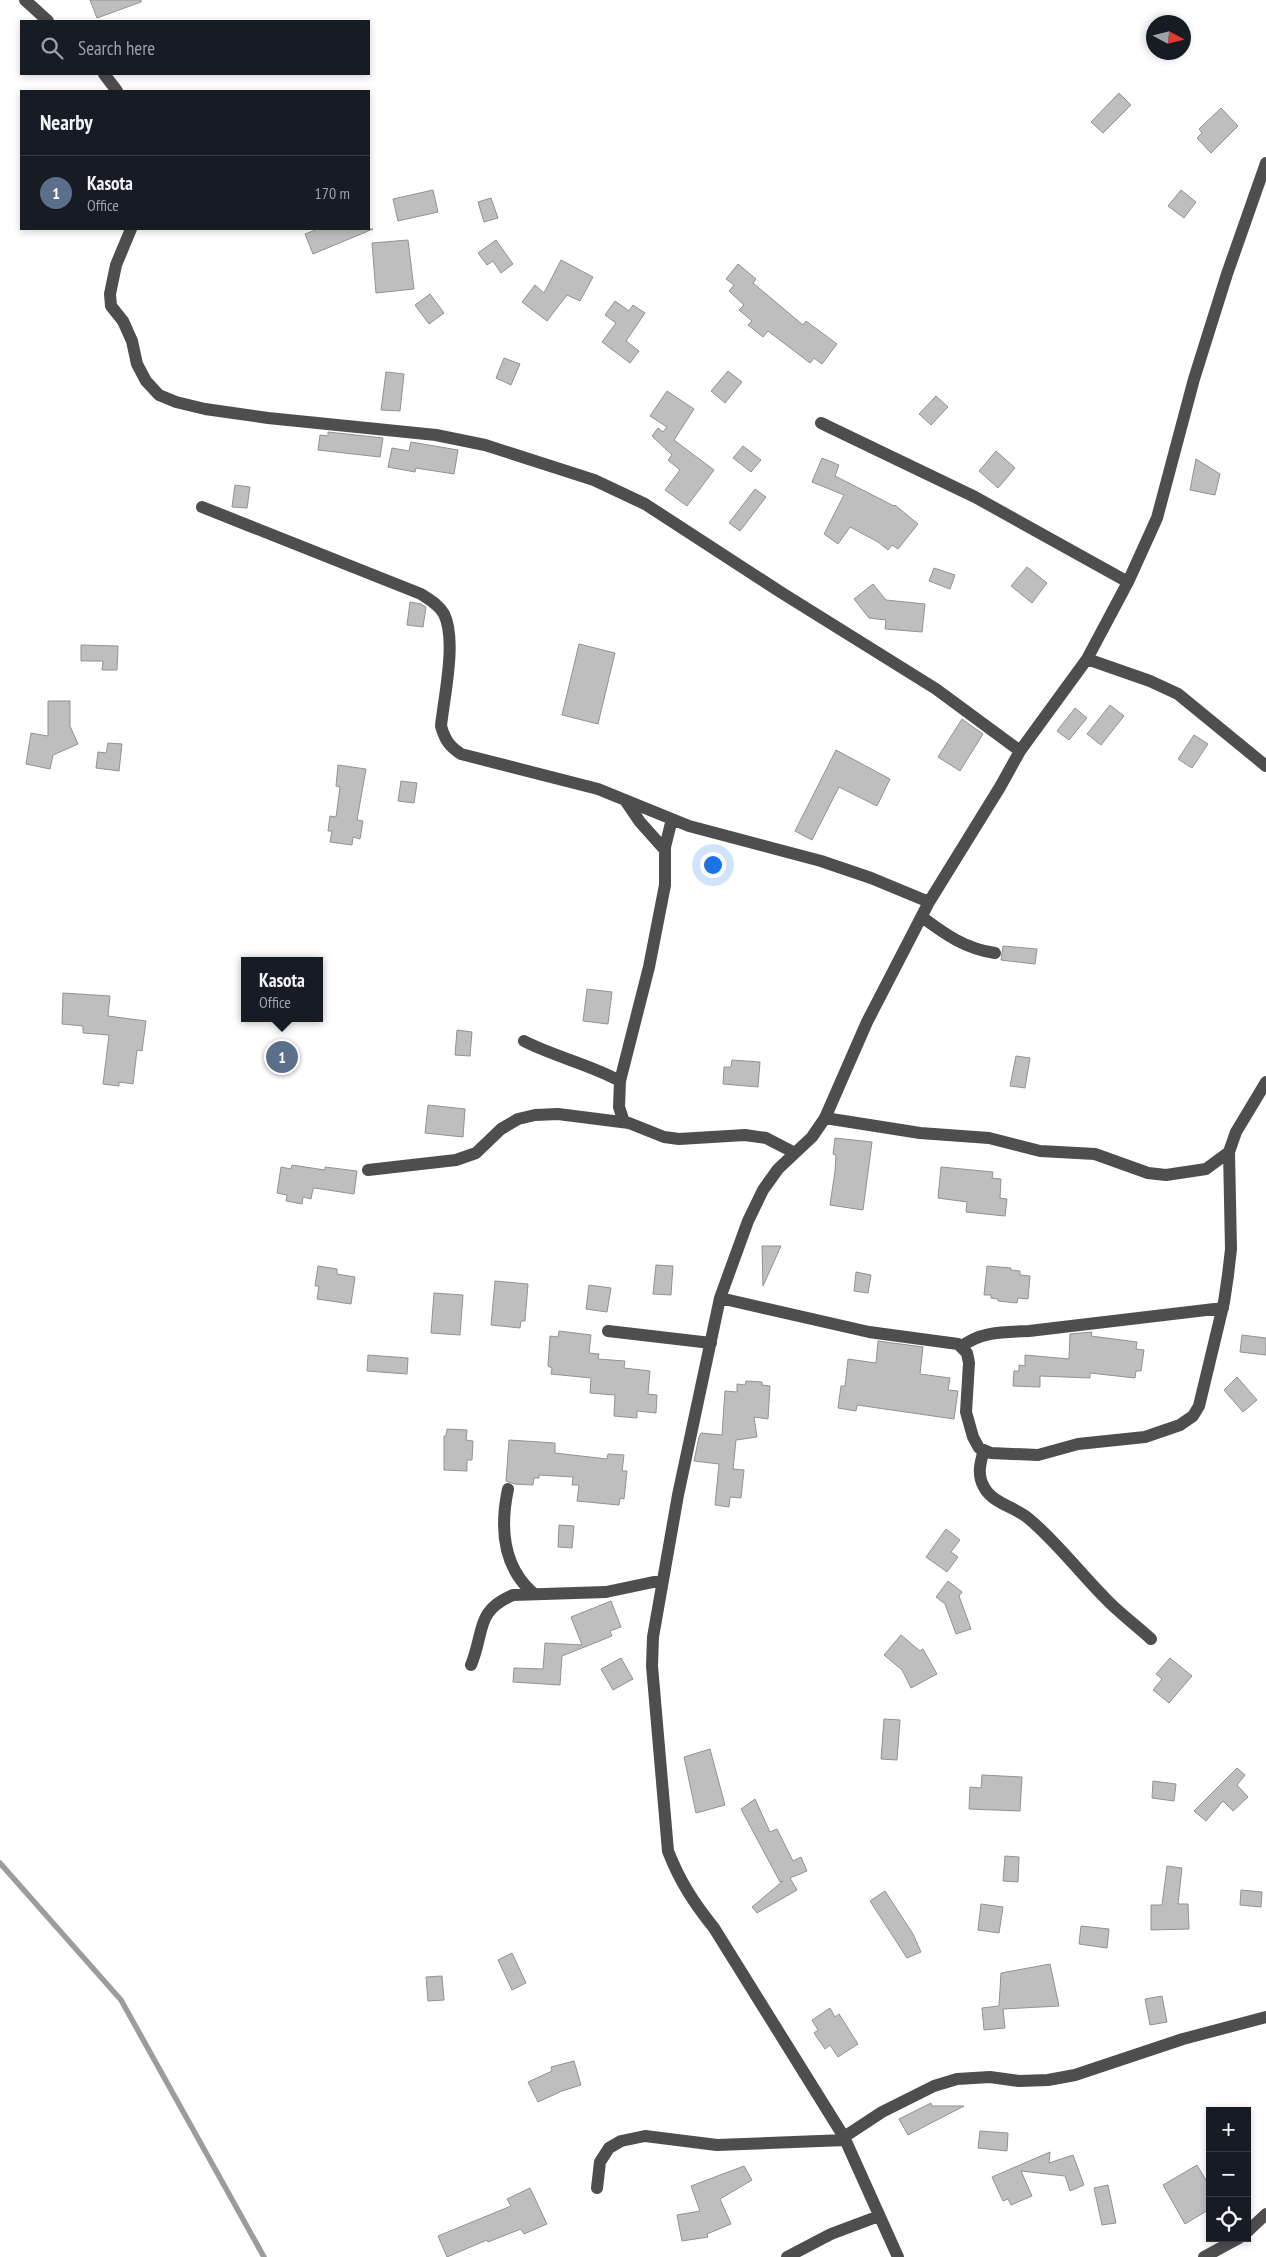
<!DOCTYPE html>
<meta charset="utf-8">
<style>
:root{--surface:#171b24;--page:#20242c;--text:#f1f3f6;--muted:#9ea1a6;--line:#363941;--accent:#0b8043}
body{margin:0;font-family:"PT Sans Narrow",sans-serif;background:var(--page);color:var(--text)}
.controls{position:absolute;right:15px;bottom:15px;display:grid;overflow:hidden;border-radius:0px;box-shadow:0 2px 8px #0003}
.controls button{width:45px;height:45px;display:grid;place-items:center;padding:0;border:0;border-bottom:1px solid var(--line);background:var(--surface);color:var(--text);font:25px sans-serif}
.compass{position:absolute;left:1146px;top:15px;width:45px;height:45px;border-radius:50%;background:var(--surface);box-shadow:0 2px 8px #0003;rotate:97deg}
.you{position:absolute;left:712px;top:864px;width:18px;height:18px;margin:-12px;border:4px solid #fff;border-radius:50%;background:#1a73e8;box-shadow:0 0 0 8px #1a73e833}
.badge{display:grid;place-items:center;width:32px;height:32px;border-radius:50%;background:var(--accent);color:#fff;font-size:16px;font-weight:700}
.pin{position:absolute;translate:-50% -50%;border:2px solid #fff;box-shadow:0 1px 5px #0006}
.popup{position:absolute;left:241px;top:957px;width:82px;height:65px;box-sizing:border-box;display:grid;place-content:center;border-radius:0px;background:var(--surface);filter:drop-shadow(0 1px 4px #0005);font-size:16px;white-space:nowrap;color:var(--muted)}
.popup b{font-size:19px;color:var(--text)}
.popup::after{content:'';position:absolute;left:50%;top:100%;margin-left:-10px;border:10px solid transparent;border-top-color:var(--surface)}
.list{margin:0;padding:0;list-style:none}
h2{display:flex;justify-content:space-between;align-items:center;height:65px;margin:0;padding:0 20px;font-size:21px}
h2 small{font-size:16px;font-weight:400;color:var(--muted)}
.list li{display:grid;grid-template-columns:32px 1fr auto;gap:15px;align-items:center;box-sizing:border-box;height:75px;padding:0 20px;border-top:1px solid var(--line)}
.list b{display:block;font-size:19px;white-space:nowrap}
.list p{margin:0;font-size:16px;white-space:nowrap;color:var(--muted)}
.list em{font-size:16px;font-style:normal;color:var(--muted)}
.icon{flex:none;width:28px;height:28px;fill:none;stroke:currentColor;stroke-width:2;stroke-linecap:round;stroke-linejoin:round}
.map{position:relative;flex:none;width:1266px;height:2257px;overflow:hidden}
.search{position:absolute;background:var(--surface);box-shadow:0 2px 8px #0003;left:20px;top:20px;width:350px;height:55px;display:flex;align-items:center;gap:12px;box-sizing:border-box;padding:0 18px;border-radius:0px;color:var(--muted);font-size:19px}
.panel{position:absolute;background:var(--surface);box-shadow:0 2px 8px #0003;left:20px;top:90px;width:350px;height:140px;border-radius:0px}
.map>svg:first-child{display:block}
</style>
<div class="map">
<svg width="1266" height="2257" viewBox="0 0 1266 2257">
<rect width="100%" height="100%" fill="#fff"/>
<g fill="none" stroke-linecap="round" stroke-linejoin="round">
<path stroke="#9c9c9c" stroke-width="5.5" d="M0,1863L121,2000L264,2257"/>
</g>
<path fill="#bebebe" stroke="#929292" d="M90,0H141V2L97,18Z
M1119,93L1131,105L1103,133L1091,122Z
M1221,108L1238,126L1211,153L1197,138L1202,133L1199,129Z
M433,190L438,212L398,221L393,199Z
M1181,190L1196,202L1184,218L1168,206Z
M491,198L498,218L484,222L478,202Z
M318,229H373L313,254L305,234Z
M408,240L414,289L376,293L372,243Z
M496,240L513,264L501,273L493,261L487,265L478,253Z
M561,260L593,277L580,301L567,295L547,321L522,302L535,285L544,293Z
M738,264L756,279L753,283L803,325L806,321L837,344L822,364L814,358L810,363L768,331L763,337L748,325L752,321L739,310L744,305L729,291L734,285L726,279Z
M430,294L444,313L429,324L415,305Z
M615,301L629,311L633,305L645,313L626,341L639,351L630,363L602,342L616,323L605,315Z
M504,358L520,364L511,385L496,378Z
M728,371L742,382L725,403L711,391Z
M386,372L404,374L400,411L381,410Z
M667,391L694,409L674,440L714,470L687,506L665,490L680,470L668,460L672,455L652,436L658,428L663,432L667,427L650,416Z
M936,396L948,407L931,425L919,414Z
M328,432L383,438L380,457L318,450L320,435L328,436Z
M411,442L458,450L454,474L416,468L415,472L388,467L392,448L409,451Z
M743,446L761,460L751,472L733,458Z
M996,451L1015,468L998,488L979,471Z
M822,458L839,465L835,476L894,506L895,505L918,524L898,549L892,545L888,550L878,542L850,527L838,544L824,534L844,495L812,482Z
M1196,459L1220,474L1215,495L1190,490Z
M235,485L250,487L247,508L232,507Z
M755,489L766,497L740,531L729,523Z
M1027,567L1047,583L1032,603L1011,586Z
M934,568L955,575L950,589L929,581Z
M873,584L886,600L925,604L922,632L885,629L886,620L869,618L854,599Z
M410,602L421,604L426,607L423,627L407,625Z
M579,644L615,653L598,724L562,715Z
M81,645L118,646L117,670H102L103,661H81Z
M48,701H70V726L78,744L53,755L50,769L26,764L31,733L48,736Z
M1110,705L1124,716L1101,745L1087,734Z
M1075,708L1087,718L1069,740L1057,731Z
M962,719L983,734L960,771L938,757Z
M1194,735L1208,744L1192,768L1178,759Z
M108,743L122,744L119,771L96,768L98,752L106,753Z
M836,750L890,779L877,806L839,787L812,840L795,831Z
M338,765L366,769L357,820L363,821L360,839L353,837L352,845L330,842L332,831H328L330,816L336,817L340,787L336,786Z
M401,781L417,783L414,803L398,801Z
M1003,946L1037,949L1035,964L1001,960Z
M587,989L612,992L608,1024L583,1021Z
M63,993L110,996L108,1016L146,1021L142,1051L137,1050L133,1084L119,1082V1086L103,1084L109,1035L83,1033V1026L62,1024Z
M457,1030L472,1032L470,1056L455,1055Z
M1016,1056L1030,1058L1025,1088L1010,1086Z
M732,1060L760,1062L758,1087L723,1084L724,1067H731Z
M428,1105L465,1109L463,1137L425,1133Z
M835,1138L872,1142L863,1210L830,1205L835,1171L836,1155L833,1154Z
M292,1165L325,1170V1167L357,1171L354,1194L315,1188L313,1189L311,1199L303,1197L302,1204L286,1201L287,1195L277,1193L281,1167L291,1169Z
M941,1167L993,1172L992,1178L1001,1179L1000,1198L1007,1199L1005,1216L966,1212L967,1202L938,1198Z
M762,1246H781L763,1286Z
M656,1265L673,1266L671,1295L653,1294Z
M318,1266L337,1269V1274L355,1277L351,1304L317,1299L319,1286H315Z
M987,1266L1011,1268V1270L1020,1271V1275L1030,1276L1028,1299L1018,1298L1017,1303L998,1301V1299L991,1298V1295H984Z
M856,1272L871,1275L868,1293L854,1291Z
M495,1281L528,1284L525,1321H521L520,1328L491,1325Z
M589,1285L611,1288L607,1312L586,1309Z
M434,1293L463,1295L460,1335L431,1333Z
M559,1331L591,1335L589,1353L599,1354L598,1359L625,1361L624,1368L650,1371L648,1394L657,1395L656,1413L637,1411V1418L614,1416L615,1395L590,1393L591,1378L551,1374L552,1368L548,1366L550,1336L558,1337Z
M1092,1332L1091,1336L1137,1342L1136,1349L1144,1350L1141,1371H1136L1135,1378L1090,1373V1378L1040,1376V1387L1013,1386L1014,1371H1019V1365L1025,1366V1355L1069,1359L1070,1334Z
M1242,1335L1266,1338V1355L1240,1352Z
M878,1341L923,1347L920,1374L950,1378L948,1390L958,1391L954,1419L857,1405L856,1411L838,1408L841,1386H845L848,1359L876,1363Z
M368,1355L408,1358L407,1374L367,1371Z
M1237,1377L1257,1400L1243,1412L1224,1390Z
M746,1381L762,1382V1385L770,1386L768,1419L754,1417L757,1437L736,1440L733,1469L744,1470L741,1498L730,1497L729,1507L715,1505L719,1464L694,1461L699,1437L701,1433L722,1435L725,1391L737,1392V1384L745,1385Z
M447,1429L467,1430L466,1440L473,1441L472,1460H467V1471L444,1470V1436H446Z
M509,1440L555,1443V1453L607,1459L608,1454L624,1455L622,1471H627L624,1499L620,1498L619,1505L577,1501L579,1485H572L573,1477L539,1475V1478H534L533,1485L514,1484L506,1481Z
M559,1525L574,1526L572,1548L558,1547Z
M946,1529L960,1540L951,1552L958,1557L947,1572L926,1557Z
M948,1581L962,1592L959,1596L971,1629L956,1634L945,1604L936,1597Z
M611,1601L621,1627L610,1631L612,1636L562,1656L560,1685L513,1682L514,1668L543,1669L545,1643L582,1645L571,1617Z
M901,1635L920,1651L923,1649L937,1674L911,1688L902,1670L884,1655Z
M621,1658L633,1679L613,1690L601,1669Z
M1170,1658L1192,1676L1169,1703L1153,1690L1162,1679L1156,1674Z
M884,1719L900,1720L897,1760L881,1759Z
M710,1749L725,1805L696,1813L684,1757Z
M1237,1768L1245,1775L1237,1785L1248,1797L1233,1811L1223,1801L1206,1821L1194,1811Z
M982,1775L1022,1777L1020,1811L969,1809L970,1787L981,1788Z
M1153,1781L1176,1784L1174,1801L1152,1798Z
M755,1799L770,1832L777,1829L793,1861L801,1857L807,1871L790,1878L797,1890L757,1913L752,1907L783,1881L780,1882L741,1809Z
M1005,1856L1019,1857L1018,1882L1003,1881Z
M1167,1866L1182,1868L1178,1904H1188L1189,1929L1151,1930V1905H1162Z
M1241,1890L1262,1892L1261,1907L1240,1905Z
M885,1891L913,1934L921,1952L907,1958L870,1901Z
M981,1904L1003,1907L999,1933L978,1930Z
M1081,1926L1109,1929L1107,1948L1079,1944Z
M512,1953L526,1983L512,1990L498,1960Z
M1050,1964L1059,2006L1003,2009L1005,2028L984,2030L982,2008L999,2006L1001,1973Z
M442,1976L444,2000L428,2001L426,1977Z
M1162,1996L1167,2022L1150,2025L1145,1999Z
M830,2008L835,2017L839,2014L858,2044L838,2057L830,2045L825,2049L814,2033L818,2030L812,2020Z
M574,2061L581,2085L562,2091L538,2102L528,2082L552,2071L551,2067Z
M931,2103L932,2106H964L908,2135L899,2119Z
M980,2131L1008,2133L1007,2151L978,2148Z
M1050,2152L1049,2163L1073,2155L1084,2185L1070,2191L1065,2176L1021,2171L1032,2196L1011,2205L1008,2199L1003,2201L992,2177Z
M1197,2165L1210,2187V2209L1185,2224L1163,2185Z
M744,2166L752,2180L720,2199L731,2224L707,2234L708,2237L682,2241L677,2215L700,2211L691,2186Z
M1108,2185L1116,2223L1102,2225L1094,2188Z
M530,2188L547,2224L524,2234L521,2229L488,2242L487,2240L447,2257L438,2236L511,2206L507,2199Z"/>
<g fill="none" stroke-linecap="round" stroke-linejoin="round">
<path stroke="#4e4e4e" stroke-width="12" d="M25,0L48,21
M104,74L117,91
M131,229L116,265L110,294L111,306L123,321L132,341L137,364L146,381L159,395L176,402L205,409L268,418L436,435L485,445L594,480L645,504L782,593L936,689L1020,751
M821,423L975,497L1128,582
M202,507L421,594C430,600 439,605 444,614C457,640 444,697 441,726C445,740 449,746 461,754L598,789L689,826L821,861L871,878L929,902
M1087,659L1150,681L1178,694L1266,766
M625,800L640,822L665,850
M922,917C946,935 966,949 995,953
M524,1041C555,1057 589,1064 620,1081
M825,1118L920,1133L989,1138L1040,1151L1095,1154L1148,1173L1166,1175L1206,1169L1229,1152
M624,1122L619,1107L620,1081L649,967L665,885V847L672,819
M368,1170L456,1160L476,1153L501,1129L518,1119L535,1115L558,1114L629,1123L664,1137L679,1139L745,1135L766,1138L795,1153
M720,1298L869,1332L958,1344L967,1353L969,1363L966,1412L973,1437L979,1448L991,1453L1038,1455L1078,1444L1145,1437L1180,1425L1193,1416L1199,1406L1224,1302L1228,1275L1231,1249L1229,1152L1236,1132L1266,1082
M608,1331L711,1343
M961,1347C980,1331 1005,1332 1029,1331L1223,1308
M984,1450C980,1463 977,1475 984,1487C992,1503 1015,1507 1028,1518C1056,1541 1079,1572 1105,1598C1119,1613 1136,1625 1151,1639
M508,1489C500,1527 502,1566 533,1593
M471,1665C485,1631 475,1611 513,1595L606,1592L663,1580
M844,2137L882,2112L934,2086L957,2079L990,2077L1019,2081L1048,2080L1075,2075L1183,2039L1266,2017
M597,2188L600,2162L609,2148L621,2141L645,2136L717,2145L845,2140
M1247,2232L1266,2214
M787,2257L831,2234L879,2216
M898,2257L844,2137L714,1928C694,1903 680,1882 668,1851L652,1666L653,1637L678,1495L720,1298L748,1221L763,1190L778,1169L812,1137L825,1118L867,1022L929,902L1000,787L1020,751L1087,659L1128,582L1157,518L1194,379L1227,274L1266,163
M1204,2257L1239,2238"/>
</g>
</svg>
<div class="controls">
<button>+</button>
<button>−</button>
<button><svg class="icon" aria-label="locate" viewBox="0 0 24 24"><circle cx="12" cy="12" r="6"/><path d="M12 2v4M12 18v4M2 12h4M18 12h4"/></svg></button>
</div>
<svg class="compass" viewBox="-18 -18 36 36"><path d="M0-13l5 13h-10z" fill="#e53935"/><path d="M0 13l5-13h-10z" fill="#9ea1a6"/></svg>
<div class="you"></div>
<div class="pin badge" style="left:282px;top:1057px;background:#5c6f8a">1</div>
<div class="popup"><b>Kasota</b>Office</div>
<div class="search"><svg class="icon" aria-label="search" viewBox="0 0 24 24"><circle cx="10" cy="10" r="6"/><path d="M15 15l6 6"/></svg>Search here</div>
<section class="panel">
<h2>Nearby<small></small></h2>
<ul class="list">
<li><span class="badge" style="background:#5c6f8a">1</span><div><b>Kasota</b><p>Office</p></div><em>170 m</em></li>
</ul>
</section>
</div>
